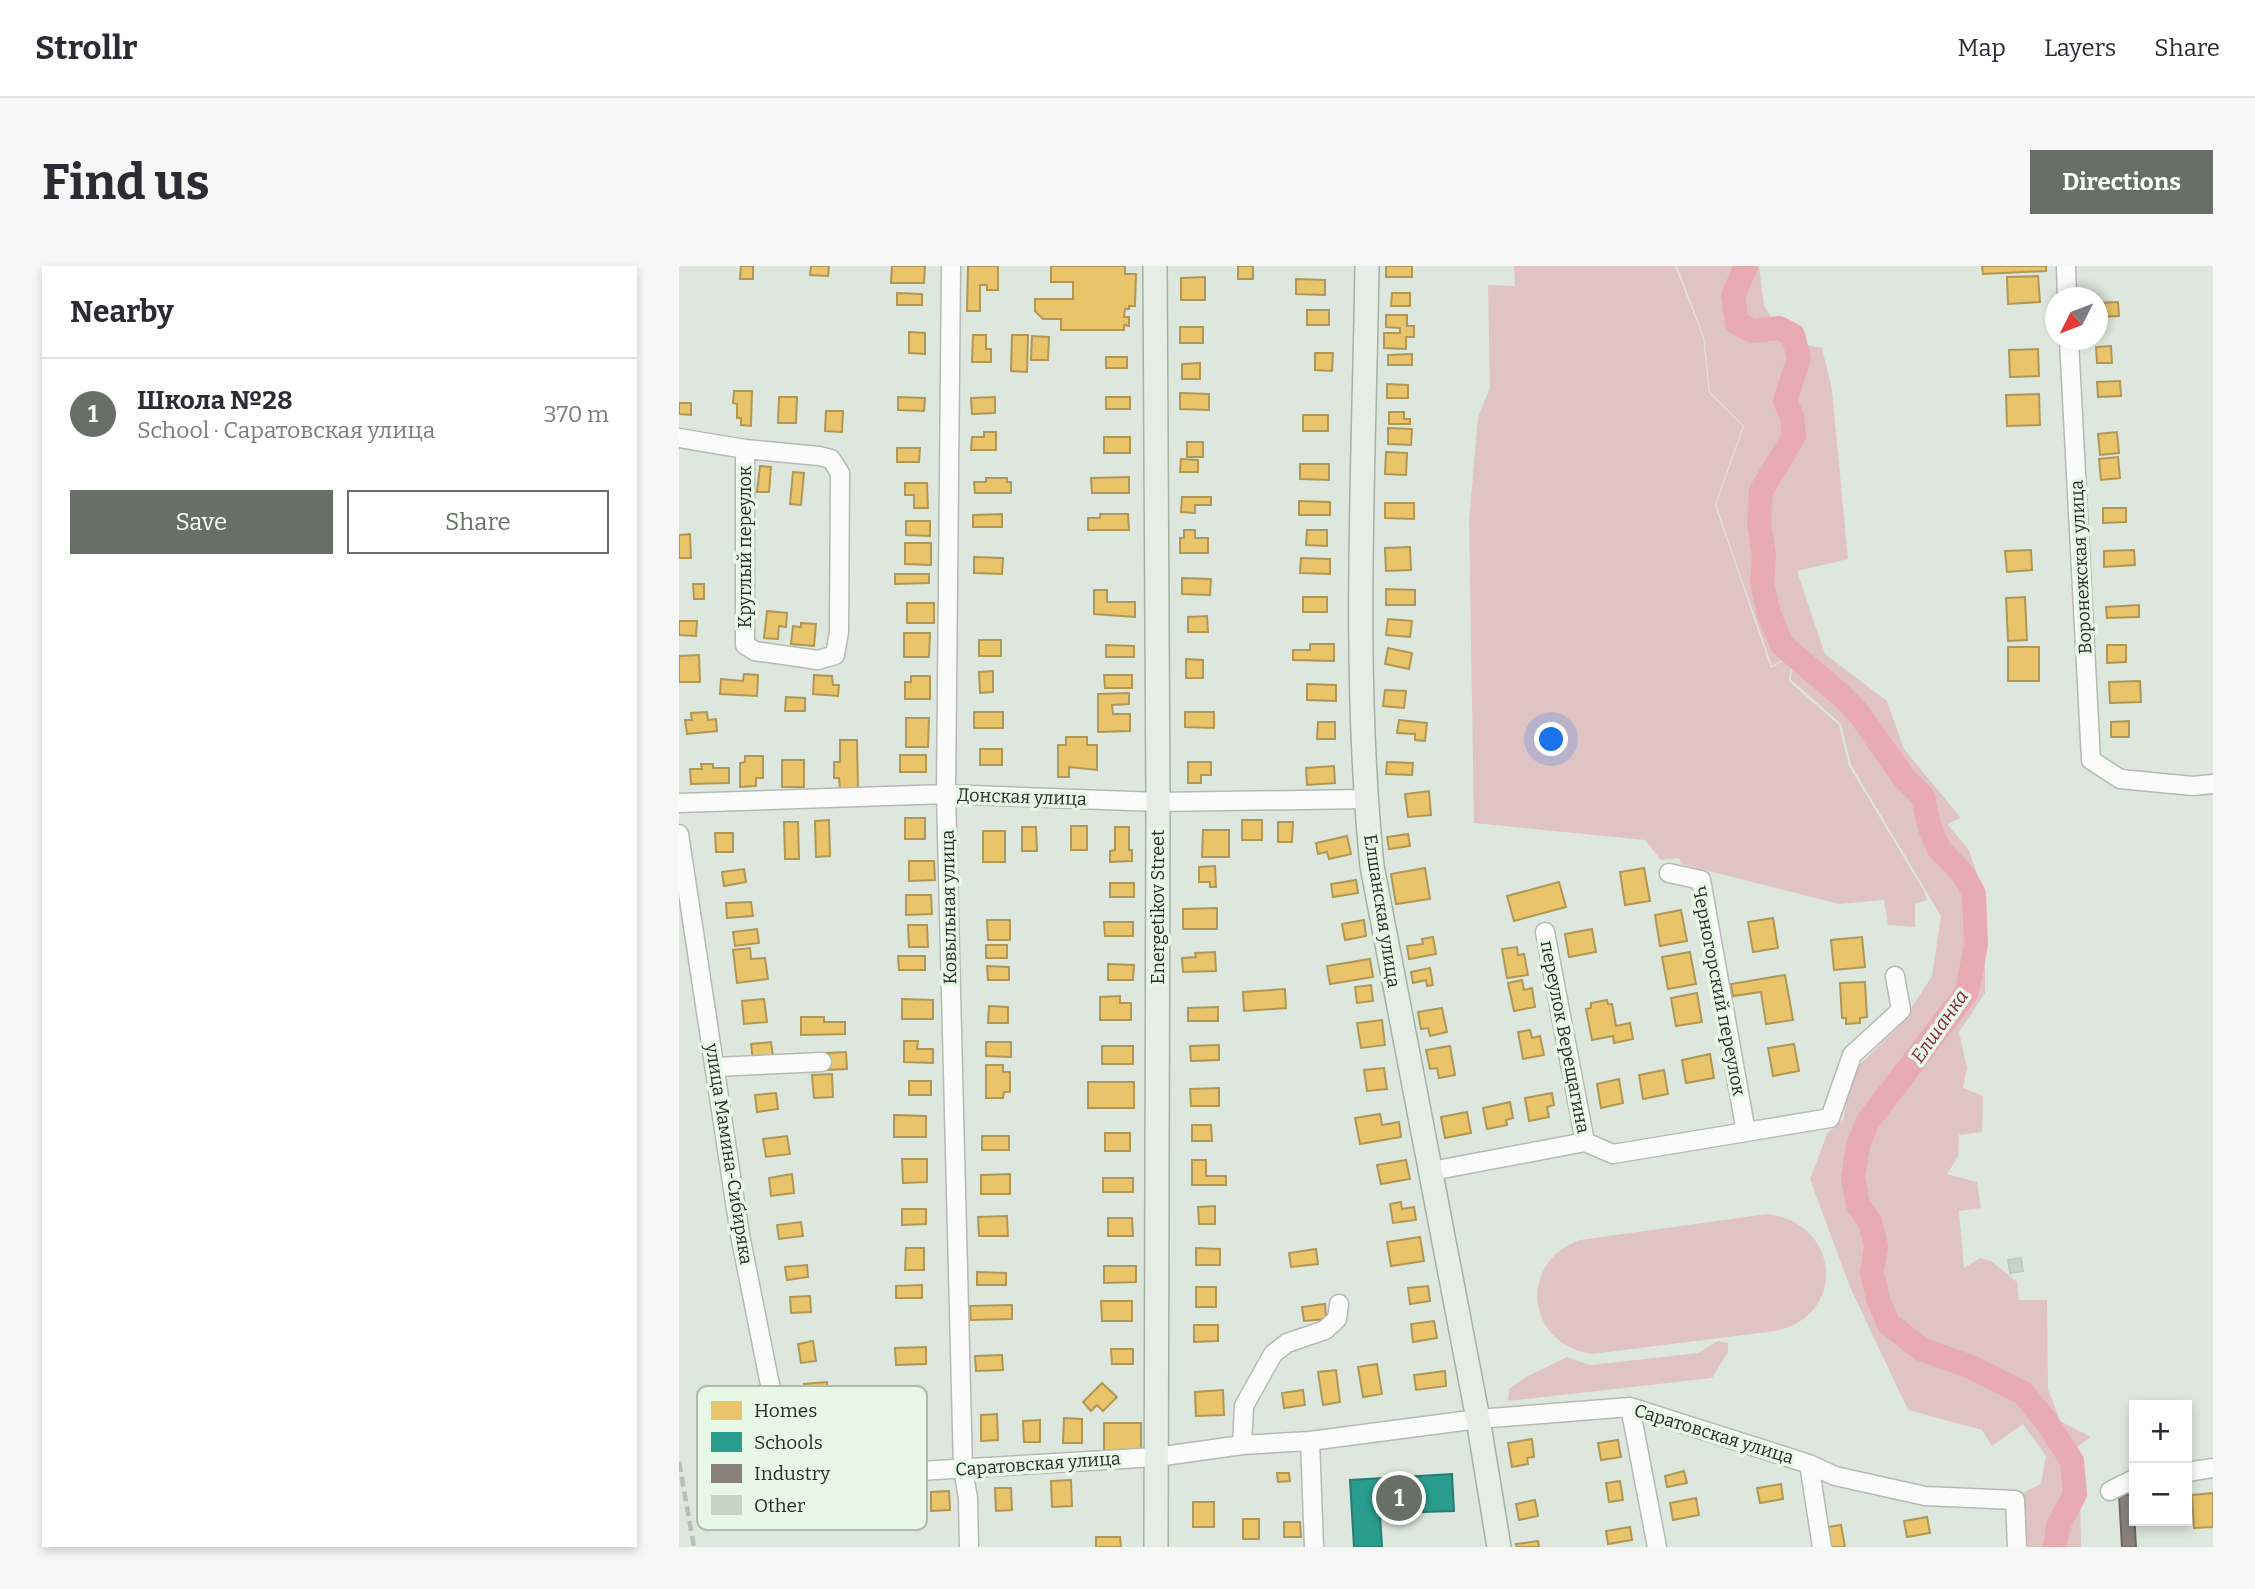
<!DOCTYPE html>
<meta charset="utf-8">
<style>
:root{--surface:#fff;--page:#f7f7f7;--text:#2b2b33;--muted:#7c7c81;--line:#e1e1e2;--accent:#686f67}
body{margin:0;font-family:Bitter,serif;background:var(--page);color:var(--text)}
.controls{position:absolute;right:21px;bottom:21px;display:grid;overflow:hidden;border-radius:0px;box-shadow:0 4px 10px #0003}
.controls button{width:63px;height:63px;display:grid;place-items:center;padding:0;border:0;border-bottom:2px solid var(--line);background:var(--surface);color:var(--text);font:35px sans-serif}
.compass{position:absolute;left:1366px;top:21px;width:63px;height:63px;border-radius:50%;background:var(--surface);box-shadow:0 4px 10px #0003;rotate:228deg}
.you{position:absolute;left:873px;top:474px;width:24px;height:24px;margin:-18px;border:5px solid #fff;border-radius:50%;background:#1a73e8;box-shadow:0 0 0 10px #1a73e833}
.badge{display:grid;place-items:center;width:46px;height:46px;border-radius:50%;background:var(--accent);color:#fff;font-size:23px;font-weight:700}
.pin{position:absolute;translate:-50% -50%;border:4px solid #fff;box-shadow:0 2px 7px #0006}
.list{margin:0;padding:0;list-style:none}
h2{display:flex;justify-content:space-between;align-items:center;height:91px;margin:0;padding:0 28px;font-size:30px}
h2 small{font-size:23px;font-weight:400;color:var(--muted)}
.list li{display:grid;grid-template-columns:46px 1fr auto;gap:21px;align-items:center;box-sizing:border-box;height:112px;padding:0 28px;border-top:2px solid var(--line)}
.list b{display:block;font-size:26px;white-space:nowrap}
.list p{margin:0;font-size:23px;white-space:nowrap;color:var(--muted)}
.list em{font-size:23px;font-style:normal;color:var(--muted)}
.actions{display:flex;gap:14px;padding:21px 28px}
.actions a{flex:1;padding:16px 0;border:2px solid var(--accent);border-radius:0px;text-align:center;font-size:24px;color:var(--accent)}
.actions .main{background:var(--accent);color:#fff}
.map{position:relative;flex:none;width:1534px;height:1281px;overflow:hidden;border-radius:0px}
header{display:flex;align-items:center;gap:42px;box-sizing:border-box;height:98px;padding:0 35px;background:var(--surface);border-bottom:2px solid var(--line)}
header strong{font-size:33px}
nav{display:flex;gap:38px;margin-inline-start:auto;font-size:24px}
.intro{display:flex;align-items:center;justify-content:space-between;box-sizing:border-box;height:168px;padding:0 42px}
h1{margin:0;font-size:49px}
.button{padding:18px 32px;border-radius:0px;background:var(--accent);color:#fff;font-size:24px;font-weight:700}
main{display:flex;gap:42px;padding:0 42px}
aside{flex:1;background:var(--surface);border-radius:0px;box-shadow:0 4px 10px #0003}
.map>svg:first-child{display:block}
</style>
<header>
<strong>Strollr</strong>
<nav><a>Map</a><a>Layers</a><a>Share</a></nav>
</header>
<div class="intro"><h1>Find us</h1><a class="button">Directions</a></div>
<main>
<aside>
<h2>Nearby<small></small></h2>
<ul class="list">
<li><span class="badge">1</span><div><b>Школа №28</b><p>School · Саратовская улица</p></div><em>370 m</em></li>
</ul>
<div class="actions"><a class="main">Save</a><a>Share</a></div>
</aside>
<div class="map">
<svg width="1534" height="1281" viewBox="0 0 1534 1281">
<rect width="100%" height="100%" fill="#dee7de"/>
<path fill="#e0c4c4" d="M835,0H996L1024,71L1030,127L1064,160L1036,239L1092,402L1113,390L1110,415L1160,459L1170,500L1245,625L1248,634L1236,638V661L1209,659L1205,634L1160,638L1002,598L1000,592L982,594L966,574L795,557L790,256L799,151L811,122L809,19L836,20Z
M998,0H1080L1085,39L1105,75L1143,82L1153,124L1169,293L1118,305L1146,388L1208,435L1225,483L1282,552L1268,558L1290,584L1306,634V727L1280,766L1288,802L1284,822L1304,830L1303,866L1280,869L1279,891L1268,908L1298,916L1302,942L1280,945L1285,1002L1301,992L1312,995L1338,1016L1340,1034H1368L1369,1123L1381,1155L1412,1171L1387,1188L1389,1204L1401,1214L1402,1281H1346L1343,1227L1362,1218L1367,1190L1344,1158L1313,1180L1303,1164L1229,1144L1171,1021L1131,913L1148,868L1165,852L1168,828L1180,799L1222,758L1253,710L1262,650L1172,499L1162,458L1112,414L1114,388L1093,400L1037,239L1065,160L1031,126L1025,71Z
M1088,948C1163,957 1168,1051 1096,1065L913,1088C847,1079 838,996 901,974Z
M1039,1075L1049,1077V1086L1033,1112L829,1135L830,1123L847,1111L888,1091L911,1099L930,1097L1019,1087Z"/>
<path fill="#e9c46a" stroke="#af9756" stroke-width="2" d="M62,0H74V13H61Z
M132,0H150L149,10L131,9Z
M213,0H246L245,17H212Z
M289,0H319V24H308V19H301V45H288Z
M372,0H446V8H457L456,40H450V43H446L445,51H450V60L445,59V64H382V53H364L356,45V33H394V16H372Z
M559,0H574V13H559Z
M707,0H733V11H707Z
M1303,0H1367V5L1304,8Z
M1359,10L1361,36L1329,38L1328,11Z
M526,11V34H502V12Z
M617,13L646,14V29L617,28Z
M218,27L243,28V39H218Z
M713,27H731V40H712Z
M1439,36L1440,50L1419,51V37Z
M628,44H650V59H628Z
M707,49H728V60H735V71H727V83L705,82V67H721V62L707,61Z
M501,61H524V77H501Z
M230,66L246,67V88L230,87Z
M294,69H307V83H312V96H293Z
M333,69H349L348,106L332,105Z
M353,70L370,71L369,94H352Z
M1432,80L1433,97H1418L1417,81Z
M1359,83L1360,110L1331,111L1330,84Z
M636,87H654L653,105L636,104Z
M733,88V99H709V89Z
M427,91H448V102H427Z
M521,97V113H503V98Z
M1441,115L1442,130L1419,131L1418,116Z
M708,118L729,119V132H708Z
M55,125H73L72,160L62,159V152H58V138L54,137Z
M501,127L530,128V144L501,143Z
M1360,128L1361,159L1328,160L1327,129Z
M100,131H118L117,157H99Z
M219,131L246,132L245,145L219,144Z
M316,131V147L293,148L292,132Z
M427,131H451V143H427Z
M0,137H12V149L0,148Z
M147,145H164L163,166L146,165Z
M710,146H725V153H731V158H710Z
M624,149H649V165H624Z
M709,162L733,163L732,179L709,178Z
M305,166H317V184H292L293,171H305Z
M1438,166L1440,187L1421,189L1419,168Z
M425,171H451V187H425Z
M508,176H524V191H508Z
M218,182H241L240,196H218Z
M707,186L728,187L727,209L706,208Z
M1439,191L1441,212L1422,214L1420,193Z
M502,193L519,194V206H501Z
M621,198H650V214L621,213Z
M81,200L92,201L90,226H78Z
M114,206L125,207L122,239L111,238Z
M450,211V227H413L412,212Z
M307,212H328V216H332V227H296L295,216H307Z
M226,217H248L249,242H235V229H226Z
M503,231H532V239H516V247L502,246Z
M620,235L651,236V249H620Z
M706,237H735V253L706,252Z
M1424,242H1447V256L1424,257Z
M323,248V261H294V249Z
M421,248H449L450,264H409V252H421Z
M227,255H251V270L227,269Z
M505,264H516V272H529V287H501V272H505Z
M628,264H648V280L627,279Z
M11,268L12,292H0V269Z
M226,277H252V299L226,298Z
M731,281L732,304L707,305L706,282Z
M1352,284L1353,304L1328,306L1326,285Z
M1455,284L1456,299L1425,301V285Z
M295,291L324,292L323,308L295,307Z
M622,292L651,293V308L621,307Z
M216,308H250V317L216,318Z
M503,312L532,313L531,329L503,328Z
M14,318H25V333H15Z
M707,323L736,324V339H707Z
M415,324H428V336H456V351L415,348Z
M624,331H648V346H624Z
M1346,331L1348,374L1329,375L1327,332Z
M228,337H255V357H228Z
M1460,339V351L1428,352L1427,341Z
M88,345L108,347L107,361L100,360L99,373L85,372Z
M528,350L529,366H509V351Z
M709,353L733,355L731,371L707,369Z
M0,355H18L17,370L0,369Z
M122,357L137,358L135,380L112,378L114,360L122,361Z
M225,367H251L250,391H225Z
M300,374H322V390H300Z
M631,378H655V395L614,394V384H631Z
M427,379L455,380V391H427Z
M1428,379H1447V396L1428,397Z
M1329,381H1360V415H1329Z
M709,382L733,387L730,403L706,398Z
M20,389L21,416H0V390Z
M507,393L524,394V412H507Z
M314,405V426L301,427L300,406Z
M65,408L79,409L78,430L41,428L42,413L64,415Z
M135,409L153,410L154,419H160L159,430L134,428Z
M425,409H453V422H426Z
M232,410H251V433H226V416H232Z
M1461,415L1462,436L1431,437L1430,416Z
M628,418L657,419V435L628,434Z
M706,424L727,425L725,442L704,440Z
M450,427V438L433,439L434,448H451V465L419,466V428Z
M107,431L126,432V445H106Z
M28,446L29,454L37,453L38,465L8,468L6,454H13L12,447Z
M295,446H324V462H295Z
M506,446H535V462L506,461Z
M227,452H250L249,481H227Z
M720,454L748,457L746,475L736,474V468L718,467Z
M1450,455V471H1432V456Z
M639,456H656V473H638Z
M387,471H408V479H418V504L390,501V511H379V479H387Z
M161,474H178L179,523H161L160,512H155V496H161Z
M301,483H323V499H301Z
M221,489H247V506H221Z
M66,490H84V512H77V520L61,521V497L66,496Z
M103,494H125V521H103Z
M509,496H532V509H522V517H509Z
M708,496L734,497L733,509L707,508Z
M22,498H34V502H50V517L12,518L11,503H23Z
M655,500L656,517L628,519L627,502Z
M750,525L752,549L729,551L726,528Z
M226,552H246V573H226Z
M150,554L151,590L137,591L136,555Z
M563,554H583V574H563Z
M105,556H119L120,593H106Z
M599,556H614L613,576H599Z
M392,560H408V584H392Z
M343,561H357L358,585H343Z
M436,561H450V584H453V595L431,596V585L436,584Z
M524,564H550V591H523Z
M304,565H326V596H304Z
M36,567H54V586H37Z
M729,568L731,580L710,583L708,571Z
M668,570L672,588L650,593L648,586L639,588L637,577Z
M230,595H255L256,614L230,615Z
M536,600L537,621H531V616H520V601Z
M746,602L751,633L717,638L712,608Z
M965,602L971,635L946,639L941,606Z
M65,603L67,616L45,620L43,606Z
M677,614L679,627L654,631L652,618Z
M880,616L887,641L835,655L828,630Z
M431,617H455V631H431Z
M227,629H252L253,648L227,649Z
M72,636L74,650L48,652L47,637Z
M538,642V663H504V643Z
M1002,644L1008,675L981,680L976,649Z
M1094,652L1099,682L1074,686L1069,656Z
M308,654H331V674H309Z
M685,654L687,670L666,674L663,658Z
M425,656H454V670H426Z
M229,659H248L249,681H230Z
M78,663L80,677L56,680L54,666Z
M913,663L917,686L890,691L886,668Z
M754,671L757,688L730,693L728,680L744,678L743,673Z
M1183,671L1186,701L1155,704L1152,674Z
M307,679H328V692H307Z
M838,681L839,689L845,688L849,709L828,712L823,683Z
M71,682L72,693L86,692L89,713L58,717L54,684Z
M536,686L537,705L504,706L503,692L517,691L516,687Z
M1011,686L1017,718L989,723L983,691Z
M219,690H246V704H220Z
M691,693L694,711L651,718L648,700Z
M429,698L455,699L454,714H429Z
M308,700L330,701V714H309Z
M751,702L754,719L748,720L747,714L734,717L732,706Z
M1106,709L1114,754L1087,758L1082,726L1054,730L1052,718Z
M843,714L845,724L853,722L856,741L835,745L829,717Z
M1186,716L1188,751L1181,752V757L1167,758V752H1163L1161,717Z
M692,719L694,735L678,737L676,721Z
M606,723L607,742L565,745L564,726Z
M1018,727L1023,756L997,760L992,732Z
M441,730V737H452V754H421V731Z
M85,733L88,756L65,758L63,735Z
M223,733L254,734V753H223Z
M928,734L929,738H933L937,760L951,757L954,773L935,777L934,770L913,774L907,743L912,742V737Z
M310,740L329,741V757H309Z
M539,741V755H509V742Z
M763,742L768,766L751,770L749,762L742,763L739,746Z
M122,751H145V756H166V768L122,769Z
M703,754L706,779L682,782L678,757Z
M851,764L853,772L861,770L865,789L844,793L839,766Z
M225,775H239L238,783H254V797L225,796Z
M92,776L94,791L74,794L72,778Z
M307,776H332V791L307,790Z
M1115,778L1120,805L1094,810L1089,782Z
M540,779V794L512,795L511,780Z
M423,780H454V798H423Z
M771,780L776,809L760,812L758,802L751,803L747,784Z
M167,786L168,803L149,804L148,787Z
M1031,788L1035,812L1007,817L1003,794Z
M307,799H324V806H331V826H325L324,832H307Z
M705,802L708,823L688,825L685,804Z
M985,804L989,828L964,833L960,809Z
M153,808L154,831L135,832L133,809Z
M940,813L944,837L922,842L918,818Z
M230,815H252V829H230Z
M409,816H455V842H409Z
M540,822V840H512L511,823Z
M97,827L99,843L78,846L76,829Z
M873,827L875,839L868,841L870,851L850,855L846,832Z
M831,836L834,852L827,854L828,859L808,863L804,842Z
M788,846L792,867L766,872L762,851Z
M701,848L703,859L720,856L722,871L681,878L676,852Z
M215,849L247,850V871H215Z
M513,859H532L533,875H513Z
M426,867H451V885H426Z
M108,870L111,888L87,891L84,873Z
M303,870H330V884H303Z
M223,893H248V916L224,917Z
M513,894H527V910H547V919H513Z
M727,894L731,913L702,918L698,899Z
M113,908L115,927L92,930L90,912Z
M331,908V928H302V909Z
M424,912H454V926H424Z
M722,936L723,943L735,941L737,954L714,957L711,938Z
M536,940V958H520L519,941Z
M223,943H247V958L223,959Z
M328,950L329,970H300L299,951Z
M429,952H453L454,970H429Z
M122,956L124,970L100,973L98,959Z
M741,971L745,995L712,1000L708,976Z
M227,982H245V1004H226Z
M517,982L541,983V999H517Z
M637,983L639,998L612,1001L610,987Z
M128,999L129,1011L108,1014L106,1001Z
M425,1000H457V1016L425,1017Z
M298,1006L327,1007V1019H298Z
M243,1019V1032H217V1020Z
M749,1020L751,1035L731,1038L729,1022Z
M517,1021H537V1041H517Z
M131,1030L132,1046L112,1047L111,1031Z
M422,1035H453V1055H423Z
M646,1038L647,1053L625,1055L623,1041Z
M333,1039V1053L292,1054L291,1040Z
M755,1055L758,1072L734,1076L732,1058Z
M515,1059H539V1075L515,1076Z
M134,1075L137,1095L122,1097L119,1078Z
M247,1081V1098L217,1099L216,1082Z
M432,1083H454V1098H433Z
M323,1089L324,1104L297,1105L296,1090Z
M698,1098L703,1128L684,1131L679,1101Z
M657,1104L661,1136L644,1139L639,1106Z
M766,1105L767,1120L737,1124L735,1109Z
M148,1116L149,1132L126,1134L125,1118Z
M423,1117L438,1131L424,1145L418,1139L412,1145L404,1136Z
M544,1124L545,1149L517,1150L516,1126Z
M624,1124L626,1139L605,1142L603,1127Z
M318,1148L319,1174L302,1175V1149Z
M385,1152L403,1153V1177H384Z
M361,1154V1176H345L344,1155Z
M425,1157H462V1186L425,1185Z
M853,1173L855,1191L848,1192L849,1198L833,1201L829,1177Z
M939,1174L942,1191L922,1194L919,1177Z
M1005,1205L1008,1217L988,1221L986,1210Z
M598,1207H610L611,1215L599,1216Z
M392,1214L393,1240L373,1241L372,1215Z
M941,1215L944,1234L930,1236L927,1217Z
M1102,1218L1104,1233L1081,1237L1078,1222Z
M316,1222H332L333,1244L317,1245Z
M270,1225L271,1244L252,1245V1226Z
M1534,1227V1261L1515,1262L1513,1229Z
M1017,1232L1020,1249L994,1254L991,1237Z
M856,1234L859,1250L840,1254L837,1238Z
M514,1236H535V1261H514Z
M1248,1251L1251,1267L1228,1271L1225,1255Z
M564,1253H580V1273H564Z
M605,1256H621L622,1271H605Z
M1162,1259L1166,1281H1145L1144,1272L1151,1271L1149,1261Z
M951,1261L953,1274L929,1278L927,1265Z
M417,1271H441L442,1281H417Z
M859,1275L860,1281H838L837,1278Z"/>
<path fill="#2a9d8f" stroke="#297c70" stroke-width="2" d="M773,1208L775,1245L744,1246L743,1230L700,1233L703,1281H675L671,1214Z"/>
<path fill="#8a817c" stroke="#6d6862" stroke-width="2" d="M1440,1229H1454L1457,1281H1443Z"/>
<g fill="none" stroke-linecap="round" stroke-linejoin="round">
<path stroke="#e8abb1" stroke-width="24" d="M1067,0L1054,30L1058,57L1074,65L1100,62L1114,69L1120,92L1106,135L1113,150L1115,170L1082,225L1080,257L1085,290L1083,317L1090,348L1103,379L1164,431L1181,449L1225,512L1244,531L1251,563L1260,583L1285,609L1295,628L1297,678L1288,726L1189,855L1179,879L1174,912L1179,939L1191,956L1197,980L1193,1006L1199,1033L1209,1057L1242,1083L1292,1101L1344,1127L1367,1155L1393,1195L1396,1228L1379,1260L1376,1281"/>
</g>
<path fill="#c5d5c4" stroke="#c2c9c2" stroke-width="2" d="M1342,992L1344,1005L1331,1007L1329,994Z"/>
<g fill="none" stroke-linecap="round" stroke-linejoin="round">
<g stroke="#b4bab3" stroke-width="21">
<path id="minor" d="M272,0L267,528L284,1203L289,1232L290,1281
M1387,0L1388,32
M1390,74L1412,494L1441,513L1514,520L1534,518
M0,172L66,183L140,190L152,193L161,207L160,366L156,389L139,394L76,385L66,379V183
M0,537L267,528L479,536L686,533
M0,568L61,969L90,1114L114,1204L138,1211L478,1191L563,1179L631,1175L799,1153L951,1141L1130,1198L1156,1210L1246,1230L1336,1234L1338,1281
M866,666L906,876
M36,801L143,796
M1067,866L1151,852L1173,789L1222,744L1216,710
M753,905L906,876L934,888L1067,866L1022,614L990,607
M951,1141L978,1281
M631,1175L635,1281
M563,1179L565,1140L594,1088L608,1077L646,1064L658,1053L660,1038
M1130,1198L1143,1281
M1508,1206L1534,1202
M1431,1225L1455,1213"/>
</g>
<g stroke="#a3b2a3" stroke-width="26">
<path id="major" d="M476,0L479,536L477,1281
M688,0C685,200 673,401 693,600L799,1153L820,1281"/>
</g>
<use href="#minor" stroke="#fafbfa" stroke-width="18"/>
<use href="#major" stroke="#e6ede6" stroke-width="23"/>
<path stroke="#b9bcb9" stroke-width="4.5" stroke-dasharray="10 5" stroke-linecap="butt" d="M0,1196L15,1281"/>
</g>
<g text-anchor="middle" stroke-width="7" stroke-linejoin="round" paint-order="stroke">
<g font-size="18" fill="#282e27" stroke="#e8f8e7">
<text transform="translate(66 281) rotate(-90)" y="6">Круглый переулок</text>
<text transform="translate(1402 301) rotate(-93)" y="6">Воронежская улица</text>
<text transform="translate(343 531) rotate(2)" y="6">Донская улица</text>
<text transform="translate(270 641) rotate(-91)" y="6">Ковыльная улица</text>
<text transform="translate(479 641) rotate(-90)" y="6">Energetikov Street</text>
<text transform="translate(703 645) rotate(81)" y="6">Елшанская улица</text>
<text transform="translate(1040 725) rotate(79)" y="6">Черногорский переулок</text>
<text transform="translate(886 771) rotate(79)" y="6">переулок Верещагина</text>
<text transform="translate(50 888) rotate(81)" y="6">улица Мамина-Сибиряка</text>
<text transform="translate(1035 1168) rotate(17)" y="6">Саратовская улица</text>
<text transform="translate(359 1198) rotate(-4)" y="6">Саратовская улица</text>
</g>
<g font-size="19" font-style="italic" fill="#8c233d" stroke="#e8f8e7">
<text transform="translate(1260 760) rotate(-55)" y="7">Елшанка</text>
</g>
</g>
<rect x="18" y="1120" width="230" height="144" rx="10" fill="#e8f8e7" stroke="#aebbad" stroke-width="2"/>
<rect x="32" y="1135" width="31" height="19" fill="#e9c46a"/>
<rect x="32" y="1166" width="31" height="20" fill="#2a9d8f"/>
<rect x="32" y="1198" width="31" height="19" fill="#8a817c"/>
<rect x="32" y="1229" width="31" height="20" fill="#c5d5c4"/>
<g font-size="19" fill="#282e27">
<text x="75" y="1151">Homes</text>
<text x="75" y="1183">Schools</text>
<text x="75" y="1214">Industry</text>
<text x="75" y="1246">Other</text>
</g>
</svg>
<div class="controls">
<button>+</button>
<button>−</button>
</div>
<svg class="compass" viewBox="-18 -18 36 36"><path d="M0-13l5 13h-10z" fill="#e53935"/><path d="M0 13l5-13h-10z" fill="#7c7c81"/></svg>
<div class="you"></div>
<div class="pin badge" style="left:720px;top:1232px">1</div>
</div>
</main>
